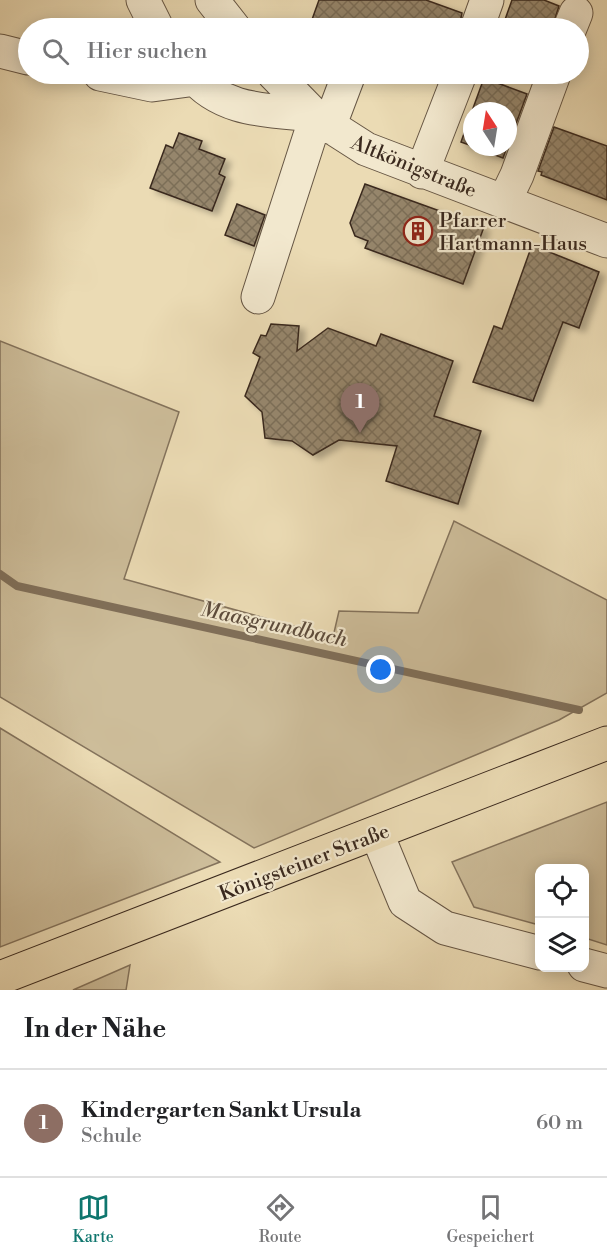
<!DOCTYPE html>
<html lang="de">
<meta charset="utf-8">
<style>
:root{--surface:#fff;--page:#f2f2f2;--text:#202124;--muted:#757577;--line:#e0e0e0;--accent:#0f766e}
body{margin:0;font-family:"Libre Bodoni",serif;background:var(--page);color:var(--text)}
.controls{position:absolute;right:18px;bottom:18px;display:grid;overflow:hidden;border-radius:12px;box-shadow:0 3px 15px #0003}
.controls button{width:54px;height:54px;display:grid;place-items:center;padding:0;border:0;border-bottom:2px solid var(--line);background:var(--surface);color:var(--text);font:30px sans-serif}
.compass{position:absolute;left:463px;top:102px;width:54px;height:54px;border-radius:50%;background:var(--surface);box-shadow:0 3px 15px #0003;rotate:348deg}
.you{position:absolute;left:381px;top:670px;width:21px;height:21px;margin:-15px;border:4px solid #fff;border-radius:50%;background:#1a73e8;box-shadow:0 0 0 9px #1a73e833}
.badge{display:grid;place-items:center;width:39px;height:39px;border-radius:50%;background:var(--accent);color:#fff;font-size:20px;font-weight:700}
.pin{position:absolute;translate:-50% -50px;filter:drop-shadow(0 2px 3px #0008)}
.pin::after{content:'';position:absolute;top:32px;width:21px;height:18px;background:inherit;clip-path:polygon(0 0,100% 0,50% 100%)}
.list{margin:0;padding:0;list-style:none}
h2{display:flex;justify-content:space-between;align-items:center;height:78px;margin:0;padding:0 24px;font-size:26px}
h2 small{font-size:20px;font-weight:400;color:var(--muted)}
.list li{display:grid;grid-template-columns:39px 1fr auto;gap:18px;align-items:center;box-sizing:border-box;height:108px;padding:0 24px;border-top:2px solid var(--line)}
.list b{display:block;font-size:22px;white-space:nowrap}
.list p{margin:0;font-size:20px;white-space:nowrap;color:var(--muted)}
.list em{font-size:20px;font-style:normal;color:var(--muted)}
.icon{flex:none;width:33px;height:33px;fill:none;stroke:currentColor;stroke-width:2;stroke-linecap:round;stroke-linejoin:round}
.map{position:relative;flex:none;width:607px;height:990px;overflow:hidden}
.search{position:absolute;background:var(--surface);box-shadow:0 3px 15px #0003;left:18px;right:18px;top:18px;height:66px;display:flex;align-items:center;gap:15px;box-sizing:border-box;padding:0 21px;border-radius:33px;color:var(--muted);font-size:22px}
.sheet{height:186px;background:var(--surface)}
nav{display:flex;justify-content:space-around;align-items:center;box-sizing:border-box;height:84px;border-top:2px solid var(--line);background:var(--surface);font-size:16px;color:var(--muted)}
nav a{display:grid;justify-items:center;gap:3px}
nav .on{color:var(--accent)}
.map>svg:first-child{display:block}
</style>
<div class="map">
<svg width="607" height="990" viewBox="0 0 607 990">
<defs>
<pattern id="building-cross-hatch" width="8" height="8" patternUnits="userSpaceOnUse" patternTransform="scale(1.5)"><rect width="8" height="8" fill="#96866c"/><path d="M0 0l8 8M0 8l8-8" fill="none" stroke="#7b6e58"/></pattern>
<filter id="shadow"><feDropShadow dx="6" dy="4" stdDeviation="3" flood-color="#0004"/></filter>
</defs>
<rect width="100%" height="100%" fill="#ebdbb4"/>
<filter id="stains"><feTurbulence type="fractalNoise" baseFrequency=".00333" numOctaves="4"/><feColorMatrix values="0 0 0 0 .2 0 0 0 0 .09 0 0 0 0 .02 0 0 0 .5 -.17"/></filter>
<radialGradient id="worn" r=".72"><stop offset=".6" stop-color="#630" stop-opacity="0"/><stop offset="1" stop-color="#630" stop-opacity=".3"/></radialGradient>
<path fill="#cdbd9a" stroke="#84735c" stroke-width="1.5" d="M0,341L179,412L124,579L333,637L339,611L418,613L454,521L607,600V693L559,720L254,848L0,697Z
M0,728L220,862L0,947Z
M607,802V945L585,938L584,868H540L539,925L474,907L452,862Z
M130,965L126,990H73Z"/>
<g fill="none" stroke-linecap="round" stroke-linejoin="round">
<path stroke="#806f59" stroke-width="8" d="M0,574L17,586L579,710"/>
</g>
<path fill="url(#building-cross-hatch)" stroke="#3a291e" stroke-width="1.5" filter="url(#shadow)" d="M319,0H426L462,13L459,28H309Z
M512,0H544L559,6L552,28H502Z
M484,78L527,94L508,145V111H472Z
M472,111V146L461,142Z
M554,127L607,146V200L541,175L542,172L538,171Z
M179,133L202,141L199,149L225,159L219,174L225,177L212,211L150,188L166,145L173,148Z
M474,147H507L503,158Z
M365,184L484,227L463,284L365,248L368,241L355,236L350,223Z
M237,204L265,215L254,246L225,235Z
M532,245L599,272L579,328L563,322L533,401L473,382L494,326L502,329Z
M271,324L299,326L297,351L328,328L376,346L381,334L453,361L434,416L481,431L458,504L386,481L397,446L339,440L313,455L292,441L265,438L262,412L245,396L260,357L253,353L261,335L266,336Z"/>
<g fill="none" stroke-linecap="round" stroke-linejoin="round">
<g stroke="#665644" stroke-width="35">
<path id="minor" d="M143,0L157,28
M212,0L234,28
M477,28L487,0
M570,28L576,13
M0,51L28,58
M100,74L152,85L196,79
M191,74C222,112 268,110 313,115
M274,74L316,117L366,149L607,241
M329,127L349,74
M422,172L460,74
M504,202L517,175L554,74
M258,297L316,117
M377,834L405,902L445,928L540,953
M584,965L607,971"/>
</g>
<g stroke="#3a291e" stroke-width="35">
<path id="major" d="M0,978L607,743"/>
</g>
<use href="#minor" stroke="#f2e8ce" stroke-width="33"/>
<use href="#major" stroke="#ebdbb4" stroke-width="33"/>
</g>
<defs>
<g id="building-ring" transform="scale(1.5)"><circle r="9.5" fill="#f2e8ce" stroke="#8f2418" stroke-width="1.5"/><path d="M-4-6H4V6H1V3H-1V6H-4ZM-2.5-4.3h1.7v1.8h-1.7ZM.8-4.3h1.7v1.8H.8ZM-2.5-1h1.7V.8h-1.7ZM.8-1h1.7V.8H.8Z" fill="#8f2418"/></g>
</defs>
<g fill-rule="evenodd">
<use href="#building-ring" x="418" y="231"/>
</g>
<g text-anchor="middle" stroke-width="4.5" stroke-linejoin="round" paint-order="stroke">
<g font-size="20" fill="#3a291e" stroke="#f2e8ce">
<text transform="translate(414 166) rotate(22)" y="7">Altkönigstraße</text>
<text transform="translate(304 862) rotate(-21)" y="7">Königsteiner Straße</text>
</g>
<g font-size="20" fill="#3a291e" stroke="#f2e8ce" text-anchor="start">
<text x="439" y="227">Pfarrer<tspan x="439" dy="23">Hartmann-Haus</tspan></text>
</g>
<g font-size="21" font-style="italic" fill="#5d4c3c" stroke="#f2e8ce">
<text transform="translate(274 624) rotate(12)" y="7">Maasgrundbach</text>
</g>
</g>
<rect width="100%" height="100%" filter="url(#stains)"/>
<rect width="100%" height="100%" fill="url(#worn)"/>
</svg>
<div class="controls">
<button><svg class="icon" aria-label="locate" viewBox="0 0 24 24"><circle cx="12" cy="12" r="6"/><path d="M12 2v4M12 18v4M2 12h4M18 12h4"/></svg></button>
<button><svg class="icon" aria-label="layers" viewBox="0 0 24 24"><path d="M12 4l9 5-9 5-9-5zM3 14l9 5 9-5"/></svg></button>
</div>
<svg class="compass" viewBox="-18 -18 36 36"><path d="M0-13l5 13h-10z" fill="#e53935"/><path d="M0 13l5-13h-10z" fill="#757577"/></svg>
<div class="you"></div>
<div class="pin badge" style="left:360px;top:433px;background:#8d6e63">1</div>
<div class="search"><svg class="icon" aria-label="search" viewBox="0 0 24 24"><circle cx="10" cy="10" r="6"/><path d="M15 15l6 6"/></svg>Hier suchen</div>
</div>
<section class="sheet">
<h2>In der Nähe<small></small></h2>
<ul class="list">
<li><span class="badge" style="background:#8d6e63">1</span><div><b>Kindergarten Sankt Ursula</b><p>Schule</p></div><em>60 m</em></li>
</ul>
</section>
<nav>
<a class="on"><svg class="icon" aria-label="map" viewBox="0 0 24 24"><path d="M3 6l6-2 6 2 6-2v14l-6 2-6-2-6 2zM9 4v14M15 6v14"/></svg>Karte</a>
<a><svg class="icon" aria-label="directions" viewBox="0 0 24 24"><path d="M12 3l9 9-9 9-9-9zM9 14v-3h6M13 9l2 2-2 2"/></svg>Route</a>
<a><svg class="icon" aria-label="saved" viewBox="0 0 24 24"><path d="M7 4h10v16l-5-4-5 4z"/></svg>Gespeichert</a>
</nav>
